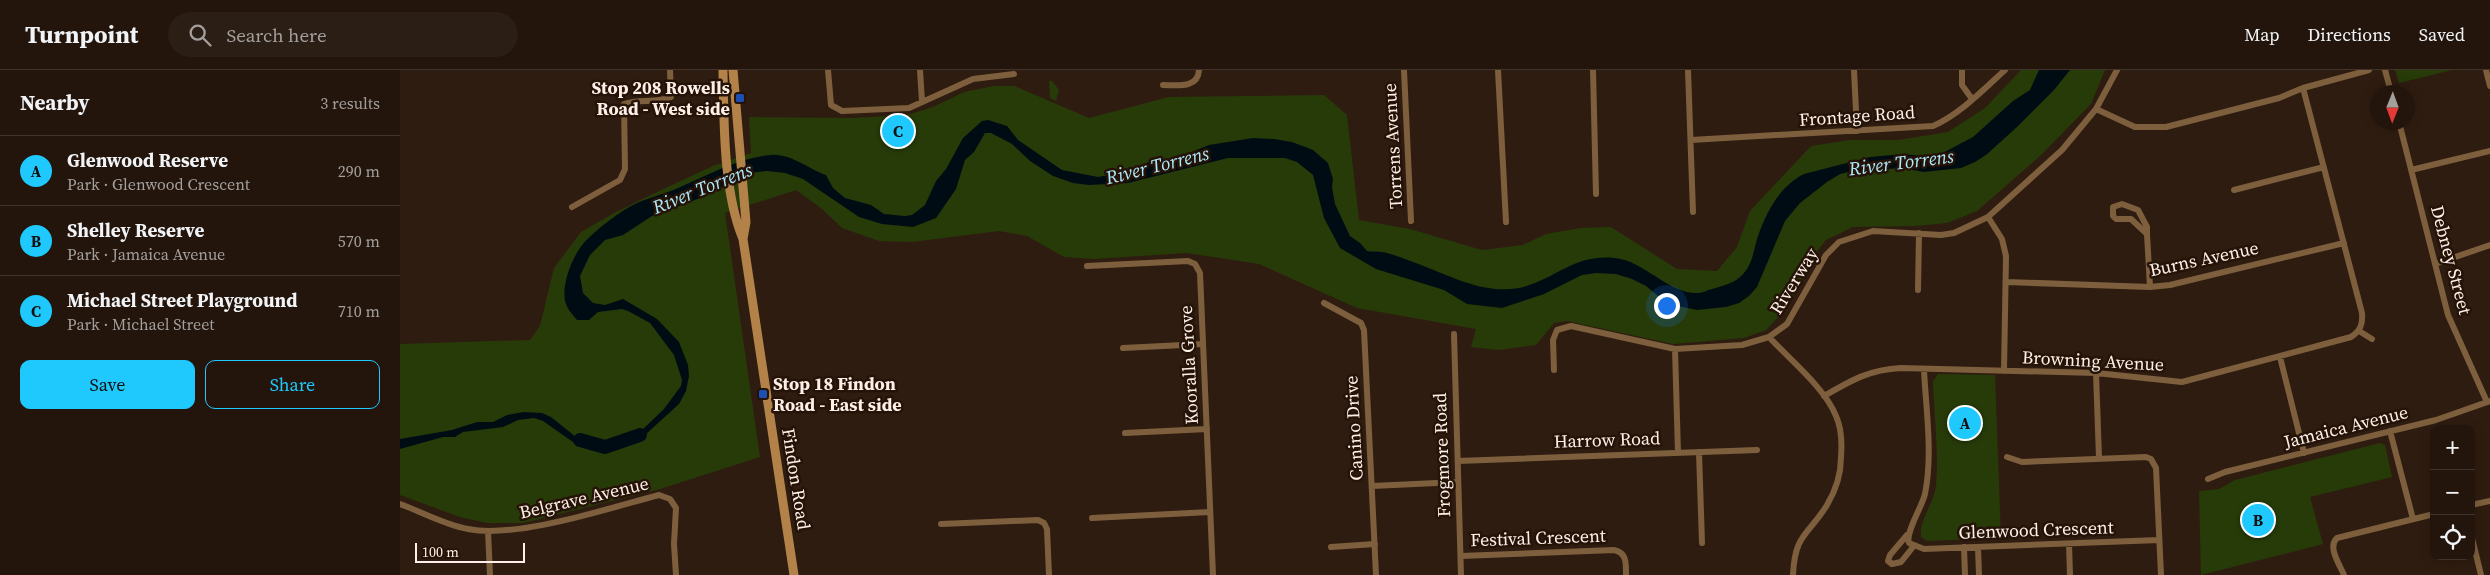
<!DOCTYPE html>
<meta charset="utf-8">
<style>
:root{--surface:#23150c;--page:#2b1e15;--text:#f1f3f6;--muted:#a39f9d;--line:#40342d;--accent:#1fc9fd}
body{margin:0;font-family:"Source Serif 4",serif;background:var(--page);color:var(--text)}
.controls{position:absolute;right:15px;bottom:15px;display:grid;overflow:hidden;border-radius:10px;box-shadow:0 2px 12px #0003}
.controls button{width:45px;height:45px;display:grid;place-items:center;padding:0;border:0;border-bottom:1px solid var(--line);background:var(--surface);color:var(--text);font:25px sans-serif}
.compass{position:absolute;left:1970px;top:15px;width:45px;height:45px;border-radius:50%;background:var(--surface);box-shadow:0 2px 12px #0003;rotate:181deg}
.scale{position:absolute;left:15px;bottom:12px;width:110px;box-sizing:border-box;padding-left:5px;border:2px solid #fef0e8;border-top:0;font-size:14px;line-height:18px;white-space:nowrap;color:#fef0e8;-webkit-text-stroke:4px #251307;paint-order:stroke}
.you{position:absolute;left:1266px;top:235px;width:18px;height:18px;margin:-12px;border:4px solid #fff;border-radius:50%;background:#1a73e8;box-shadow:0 0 0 8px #1a73e833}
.badge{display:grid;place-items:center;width:32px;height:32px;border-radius:50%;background:var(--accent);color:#111;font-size:16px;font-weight:700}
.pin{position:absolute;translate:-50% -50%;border:2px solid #fff;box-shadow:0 1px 5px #0006}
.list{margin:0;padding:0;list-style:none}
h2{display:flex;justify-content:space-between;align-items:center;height:65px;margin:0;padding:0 20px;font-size:21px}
h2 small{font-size:16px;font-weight:400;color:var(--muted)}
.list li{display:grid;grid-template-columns:32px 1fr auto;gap:15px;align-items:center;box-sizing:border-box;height:70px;padding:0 20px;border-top:1px solid var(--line)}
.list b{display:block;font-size:19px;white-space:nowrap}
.list p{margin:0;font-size:16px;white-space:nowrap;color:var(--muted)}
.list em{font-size:16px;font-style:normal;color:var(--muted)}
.actions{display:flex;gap:10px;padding:15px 20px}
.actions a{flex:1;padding:11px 0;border:1px solid var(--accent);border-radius:10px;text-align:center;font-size:18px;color:var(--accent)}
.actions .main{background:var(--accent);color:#111}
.icon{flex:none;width:28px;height:28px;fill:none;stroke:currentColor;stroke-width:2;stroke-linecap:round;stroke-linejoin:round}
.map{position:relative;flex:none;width:2090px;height:505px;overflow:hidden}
header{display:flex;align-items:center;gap:30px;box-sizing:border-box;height:70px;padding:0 25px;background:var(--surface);border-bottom:1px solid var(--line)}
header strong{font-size:24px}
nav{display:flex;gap:28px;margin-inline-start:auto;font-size:18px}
.search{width:350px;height:45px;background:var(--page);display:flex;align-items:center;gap:12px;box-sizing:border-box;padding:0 18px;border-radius:28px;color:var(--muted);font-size:19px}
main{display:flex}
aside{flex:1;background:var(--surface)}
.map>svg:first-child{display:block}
</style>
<header>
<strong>Turnpoint</strong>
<div class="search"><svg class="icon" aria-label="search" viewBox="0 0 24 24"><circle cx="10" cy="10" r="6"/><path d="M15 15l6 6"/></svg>Search here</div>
<nav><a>Map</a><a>Directions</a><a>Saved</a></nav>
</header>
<main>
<aside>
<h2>Nearby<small>3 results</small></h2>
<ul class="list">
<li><span class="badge">A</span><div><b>Glenwood Reserve</b><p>Park · Glenwood Crescent</p></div><em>290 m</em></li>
<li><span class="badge">B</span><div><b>Shelley Reserve</b><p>Park · Jamaica Avenue</p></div><em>570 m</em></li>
<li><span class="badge">C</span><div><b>Michael Street Playground</b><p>Park · Michael Street</p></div><em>710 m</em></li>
</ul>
<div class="actions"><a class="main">Save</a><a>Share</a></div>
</aside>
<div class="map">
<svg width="2090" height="505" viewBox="0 0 2090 505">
<rect width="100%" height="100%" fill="#2f1c10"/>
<path fill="#273b09" d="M1621,0H1705L1691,34L1641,85L1577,141L1547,153L1515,156L1453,157L1426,170L1411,189L1399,216L1382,243L1366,260L1344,268L1273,274L1167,251L1154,253L1136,275L1099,280L1071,277L1076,259L957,238L859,194L787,183L694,189L664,187L627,166L599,161L512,172L479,171L442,158L421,138L396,120L325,143L360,387L260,419L123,453H87L60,447L0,425V274L130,270L140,256L154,198L181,162L216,142L259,121L313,96L351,83L349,47L452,48L507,45L533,37L564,22L593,16H614L689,48L769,27L924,25L947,45L959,150L1010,159L1082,180L1123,175L1146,164L1181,158L1211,157L1277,199L1317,201L1337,177L1350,141L1411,76L1450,70H1498L1548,62L1585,38Z
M1995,0H2052L1999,13Z
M649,11H652L659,20L656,31L650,28Z
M1538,304L1595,305L1601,468L1527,471L1521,467C1519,450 1534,433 1536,416C1539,382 1534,346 1533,311Z
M1980,373L1985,375L1992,407L1910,427L1923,474L1801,505L1799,421L1819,419L1835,410Z"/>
<path fill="#000c13" d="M1639,0H1670L1654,20L1617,57L1586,85L1575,92L1561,98L1524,102L1501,98L1449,102L1440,104L1427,112L1400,133L1385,151L1357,217L1349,226L1339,233L1326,237L1297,240L1268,234L1246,216L1232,209L1216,204L1196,203L1182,205L1144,224L1102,238L1067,234L1044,220L976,199L940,178L924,148L913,105L897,92L885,88H828L728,113L689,115L673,113L653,106L630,91L612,74L591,63H585L574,82L565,90L556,119L536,148L513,157L482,154L459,147L403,109L385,103L366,101L349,103L303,127L252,146L223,165L205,170L190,185L180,206L183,223L193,233L205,235L223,229L257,249L279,272L288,295L289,306L286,321L279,334L245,365L223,378L202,383L173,372L143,351L134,348L118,350L103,357L63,362L55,367H43L0,379V369L52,360L77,352H93L107,345L124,342L142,343L151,347L176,367L201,376L211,377L242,360L264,339L281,316L282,310L274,285L250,253L228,241L222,239L198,242L189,250H177C173,245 168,240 166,234C160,217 172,187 183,174C193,162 218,143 231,136C246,128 262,125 278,118C307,106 337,88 370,85C391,83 408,99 426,105L433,118L445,128L471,135L484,144L505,146L512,145L525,135L536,111L546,99L563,68L582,51L588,50L607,56L618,70L662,100L698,107L735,100L752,90L774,89L809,75L853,68L874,69L892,72L913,80L928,93L933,109L932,117L935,134L950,166L960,173L967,181C972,182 976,181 981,182C991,183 1002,188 1010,191C1046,203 1080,225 1119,218C1156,210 1172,184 1215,188C1245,191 1268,224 1298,223C1303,223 1307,220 1312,219C1322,216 1332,214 1340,207C1353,196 1353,181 1358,166C1367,141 1380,116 1404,104L1470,87L1504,84L1530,87L1539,85L1573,67L1613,31L1630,20Z"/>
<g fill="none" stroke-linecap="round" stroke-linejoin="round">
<path stroke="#000c13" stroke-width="14" d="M180,370L205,377L240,365"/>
<path stroke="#7d5f3d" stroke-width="6" d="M428,0L431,35L442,41L509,38L573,9L614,4
M520,0L522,32
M1004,0L1011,151
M1098,0L1106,152
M1193,0L1196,124
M1288,0L1293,142
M1454,0L1457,61
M1562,0V15L1572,29
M1985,0L1991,22
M2086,0L2090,16
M763,15C777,15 798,19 799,0
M1696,39L1735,57H1766L1879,28L1903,18L1969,0
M1999,52L2048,245L2087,332
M1291,70L1533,56C1560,44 1583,20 1605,0
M2011,100L2090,81
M1834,120L1924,97
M172,137L220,110L225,99L224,34C240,28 256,34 271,27L270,0
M1588,147L1602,169L1606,186L1604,301
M1747,164V157L1738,140L1722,134L1713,137V146L1716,149H1731L1747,164L1750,217
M2035,194L2090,175
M687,196L788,191L795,194L800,203L813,505
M1607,212L1750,217L1770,215L1944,173
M1518,220L1519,163
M924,233L961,253L964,260L976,505
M1959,261L1972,269
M1054,264L1061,505
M1369,267C1390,290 1425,318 1436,346C1442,359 1442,374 1441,387C1441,405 1436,420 1427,435C1408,466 1395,463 1393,505
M723,278L803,274
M1275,279L1278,383
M1880,287L1904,383
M1154,300L1153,270L1157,260L1171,256L1275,279L1342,275L1369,267L1387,254L1426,185L1439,172L1473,161L1541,165L1554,163L1588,147L1662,80L1696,39L1717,0
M1524,300C1526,340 1533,384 1525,424C1522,437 1505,463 1509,473L1524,479L1759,470
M1696,303L1699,388
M1424,326C1452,310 1468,300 1501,298L1696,303L1782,312L1951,267C1960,261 1963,255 1962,243L1903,18
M1990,361L2013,449
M725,363L807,359
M1299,382L1302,473
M1607,387L1622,392L1746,387L1751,389L1756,398L1761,505
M1058,391L1357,380
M1808,409L1825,402L2036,350L2090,331
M972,416L1058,412
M0,434C22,442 45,455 68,459C117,469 209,438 259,425L270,429L276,438L274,474L276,505
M2071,435L2090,431
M692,448L810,442
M541,454L638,450L644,453L647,459L649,505
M88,461L90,505
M2071,464L2081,505
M1507,465L1490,485L1488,491L1492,494L1501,492L1513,477
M1669,474L1670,505
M931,477L975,474
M1564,477L1565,505
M1578,477L1579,505
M1061,486L1214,480C1227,483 1226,493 1226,505
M1944,505C1940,495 1927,477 1937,468L2034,444"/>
<path stroke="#b28249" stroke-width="9" d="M323,0C324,52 323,121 343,169L394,505
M333,0L346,152L343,169"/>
</g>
<g fill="#1a4fb4" stroke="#251307" stroke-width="2">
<rect x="335" y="23" width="10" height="10" rx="2.5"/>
<rect x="358" y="319" width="10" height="10" rx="2.5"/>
</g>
<g text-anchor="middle" stroke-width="5" stroke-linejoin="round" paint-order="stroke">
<g font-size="18" font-weight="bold" fill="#fef0e8" stroke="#251307" text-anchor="end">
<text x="330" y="24">Stop 208 Rowells<tspan x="330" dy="21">Road - West side</tspan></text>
<text x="373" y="320" text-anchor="start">Stop 18 Findon<tspan x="373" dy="21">Road - East side</tspan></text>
</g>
<g font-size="18" fill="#fef0e8" stroke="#251307">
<text transform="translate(1457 46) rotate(-4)" y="6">Frontage Road</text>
<text transform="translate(993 76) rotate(-93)" y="6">Torrens Avenue</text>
<text transform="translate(1804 189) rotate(-12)" y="6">Burns Avenue</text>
<text transform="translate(2051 190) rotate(75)" y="6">Debney Street</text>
<text transform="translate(1394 211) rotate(-58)" y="6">Riverway</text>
<text transform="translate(1693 291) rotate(3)" y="6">Browning Avenue</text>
<text transform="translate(789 295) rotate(-93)" y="6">Kooralla Grove</text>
<text transform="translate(1946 357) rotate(-14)" y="6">Jamaica Avenue</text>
<text transform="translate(954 358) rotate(-93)" y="6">Canino Drive</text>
<text transform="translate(1207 370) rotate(-2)" y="6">Harrow Road</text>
<text transform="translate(1042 385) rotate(-92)" y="6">Frogmore Road</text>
<text transform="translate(396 409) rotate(81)" y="6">Findon Road</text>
<text transform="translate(184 428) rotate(-13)" y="6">Belgrave Avenue</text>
<text transform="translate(1636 460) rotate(-2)" y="6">Glenwood Crescent</text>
<text transform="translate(1138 468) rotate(-2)" y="6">Festival Crescent</text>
</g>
<g font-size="19" font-style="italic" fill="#aee9fd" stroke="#251307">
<text transform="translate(1501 92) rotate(-7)" y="7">River Torrens</text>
<text transform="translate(757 95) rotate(-14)" y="7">River Torrens</text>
<text transform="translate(302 118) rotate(-22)" y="7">River Torrens</text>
</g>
</g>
</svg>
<div class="controls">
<button>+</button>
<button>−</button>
<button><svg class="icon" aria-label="locate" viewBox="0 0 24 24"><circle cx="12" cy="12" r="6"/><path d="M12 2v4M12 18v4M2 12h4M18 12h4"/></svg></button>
</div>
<svg class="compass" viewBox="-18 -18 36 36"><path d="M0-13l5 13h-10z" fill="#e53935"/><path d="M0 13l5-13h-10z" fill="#a39f9d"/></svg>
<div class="scale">100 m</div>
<div class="you"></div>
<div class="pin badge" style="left:1565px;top:353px">A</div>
<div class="pin badge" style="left:1858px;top:450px">B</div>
<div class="pin badge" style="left:498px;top:61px">C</div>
</div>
</main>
